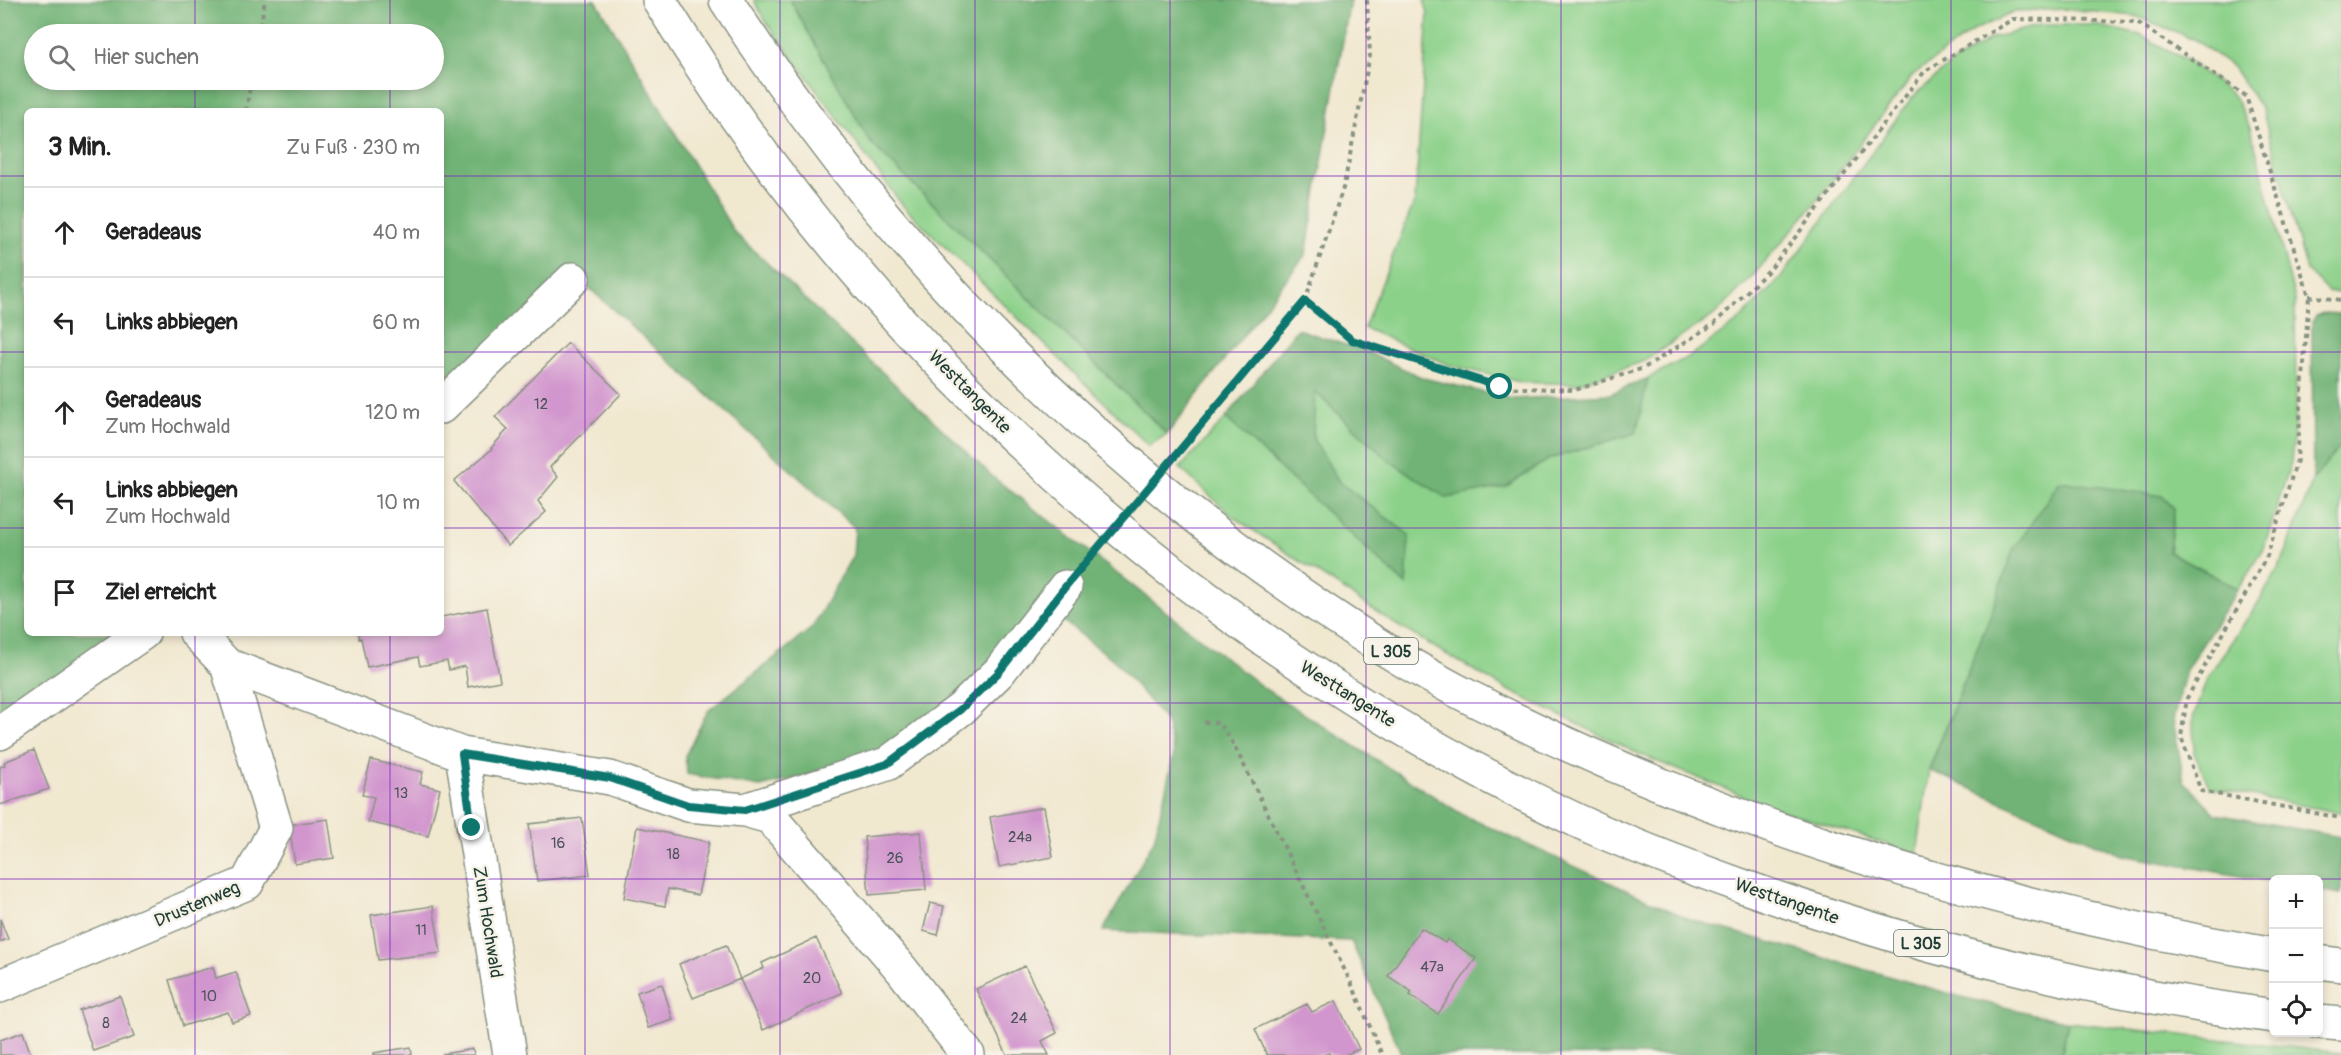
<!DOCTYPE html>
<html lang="de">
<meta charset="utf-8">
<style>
:root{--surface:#fff;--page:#f2f2f2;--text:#222;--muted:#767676;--line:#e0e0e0}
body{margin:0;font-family:Pangolin,sans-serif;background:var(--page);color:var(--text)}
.controls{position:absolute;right:18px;bottom:18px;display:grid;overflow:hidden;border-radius:9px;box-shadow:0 3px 9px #0003}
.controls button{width:54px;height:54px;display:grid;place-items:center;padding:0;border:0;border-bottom:2px solid var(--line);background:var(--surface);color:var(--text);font:30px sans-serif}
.stop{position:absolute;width:18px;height:18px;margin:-14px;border:4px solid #0f766e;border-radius:50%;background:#fff}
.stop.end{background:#0f766e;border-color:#fff;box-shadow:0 2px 6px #0008}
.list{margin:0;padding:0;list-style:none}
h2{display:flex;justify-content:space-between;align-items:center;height:78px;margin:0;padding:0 24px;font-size:26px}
h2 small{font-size:20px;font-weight:400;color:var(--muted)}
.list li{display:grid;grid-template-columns:39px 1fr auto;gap:18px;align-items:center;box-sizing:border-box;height:90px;padding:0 24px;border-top:2px solid var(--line)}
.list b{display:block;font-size:22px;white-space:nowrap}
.list p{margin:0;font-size:20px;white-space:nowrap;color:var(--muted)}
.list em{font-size:20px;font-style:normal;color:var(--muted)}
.icon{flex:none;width:33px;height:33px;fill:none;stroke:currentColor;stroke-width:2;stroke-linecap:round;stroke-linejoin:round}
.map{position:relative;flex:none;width:2341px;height:1055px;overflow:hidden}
.search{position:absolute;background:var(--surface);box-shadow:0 3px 9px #0003;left:24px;top:24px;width:420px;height:66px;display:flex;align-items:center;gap:15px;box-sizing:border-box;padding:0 21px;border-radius:33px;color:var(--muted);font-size:22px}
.panel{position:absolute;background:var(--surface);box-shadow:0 3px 9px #0003;left:24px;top:108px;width:420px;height:528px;border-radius:9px}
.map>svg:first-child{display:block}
</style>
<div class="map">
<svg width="2341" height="1055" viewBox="0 0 2341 1055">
<rect width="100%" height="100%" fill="#f7f3e8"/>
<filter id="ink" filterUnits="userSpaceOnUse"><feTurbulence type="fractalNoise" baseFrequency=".0167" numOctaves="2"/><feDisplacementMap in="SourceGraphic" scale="12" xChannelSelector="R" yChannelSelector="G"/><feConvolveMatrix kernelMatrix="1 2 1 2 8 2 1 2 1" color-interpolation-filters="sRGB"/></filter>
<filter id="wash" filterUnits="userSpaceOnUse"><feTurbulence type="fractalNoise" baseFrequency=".008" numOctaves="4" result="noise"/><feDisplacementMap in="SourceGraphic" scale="24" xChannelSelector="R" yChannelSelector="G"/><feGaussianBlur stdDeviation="1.35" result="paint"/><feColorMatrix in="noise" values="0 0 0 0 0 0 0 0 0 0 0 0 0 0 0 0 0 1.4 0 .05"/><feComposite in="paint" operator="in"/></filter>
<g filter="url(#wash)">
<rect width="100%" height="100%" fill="#f1e8d0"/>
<path fill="#8cd18a" stroke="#56875f" stroke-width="1.5" d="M754,0H790L870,142L1167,434L1149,446L903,206L764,19Z
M1424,0H2341V293L2328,292L2307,271L2262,109L2233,67L2192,38L2135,16L2068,9L2017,11L1974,30L1913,75L1812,207L1750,279L1713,316L1642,362L1576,384L1520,382L1449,365L1364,328L1415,200L1428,13Z
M2040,25H2095L2140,35L2188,61L2234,96L2250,127L2295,299L2296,412L2291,462L2263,551L2238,589L2169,552L2174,508L2013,550L1991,614L1929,769L1917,854L1770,807L1639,754L1506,689L1395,624L1233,517L1180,468L1226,418L1406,585L1409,535L1339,482L1313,439L1314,391L1391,462L1505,487L1549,459L1636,433L1648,378L1690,356L1736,323L1780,279L1910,100L1949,65L1992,38Z
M2341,445V813L2210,788L2194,753L2193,718L2208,676L2260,600L2283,560L2313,480Z
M2068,1022L2341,1053V1055H2061Z"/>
<path fill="#71b376" stroke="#487855" stroke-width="1.5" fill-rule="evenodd" d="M0,0H596L734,232L993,477L1265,689L1463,815L1689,919L1961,997L2068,1022L2061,1055H1402L1351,941L1103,931L1154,840L1174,754L1166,721L1115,661L1045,607L903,753L760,787L687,774L685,756L708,711L812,628L853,555L855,528L578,278L441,398V111H27V633H133L0,725ZM34,34H434V80H34Z
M790,0H1350L1306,254L1167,434L870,142Z
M2323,313L2341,314V445L2313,480L2312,322L2315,316Z
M1297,329L1367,352L1423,378L1513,399L1610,394L1648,378L1636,433L1549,459L1505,487L1446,498L1391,462L1315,392L1313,439L1339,482L1409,535L1406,585L1226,418Z
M2060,481L2162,496L2174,508L2169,552L2238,589L2186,670L2173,720L2184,781L2216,814L2341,837V894L2319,890L2318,880H2274L2273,882L2122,855L1929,770L1991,614L2013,550Z"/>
<g id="blocks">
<path fill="#d296ce" d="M568,343L621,394L550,467L558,477L538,501L546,512L508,546L454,481L492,449L491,448L508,429L495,417Z
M487,608L500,681L468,687L465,666L449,670L447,661L420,666L418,657L367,667L361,638L359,639L358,633H441V617Z
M34,750L49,789L0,805V767L5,765L4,762Z
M371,760L423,772L420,784L440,789L428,836L368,822L374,797L362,795Z
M1044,807L1053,857L999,867L990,817Z
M582,818L590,875L537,881L529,824Z
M328,819L334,858L295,864L289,825Z
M637,827L709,842L698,895L668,889L665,906L624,898Z
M921,832L926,890L869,895L864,837Z
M930,903L944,906L938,935L923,931Z
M433,906L441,953L378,960L371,915Z
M0,919L8,939L0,942Z
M1421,928L1445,943L1447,939L1476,958L1438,1014L1410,995L1412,992L1388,976Z
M816,938L842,993L763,1030L740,979L764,968L762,963Z
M726,945L740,979L693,998L679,964Z
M1025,966L1057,1033L1042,1041L1049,1055H1007L976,989Z
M213,967L216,978L236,972L251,1016L232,1022L228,1012L183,1026L169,980Z
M662,984L673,1020L648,1028L637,992Z
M120,996L134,1037L93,1051L79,1010Z
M1336,1001L1359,1049L1345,1055H1330L1329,1053L1324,1055H1267L1255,1029L1307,1004L1312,1012Z
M23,1032L31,1055H0V1040Z
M411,1047L412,1055H374V1053Z
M473,1049L474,1055H443V1054Z"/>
</g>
</g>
<g filter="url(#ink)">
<use href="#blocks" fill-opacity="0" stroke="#889282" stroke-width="1.5"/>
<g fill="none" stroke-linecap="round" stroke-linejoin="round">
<g stroke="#889282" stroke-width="36">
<path id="minor" d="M441,407L573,279
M196,633L227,665L462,754L610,778L688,805L745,810L887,764L961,709L999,672L1065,587
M0,733L143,633
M462,754L510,1055
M745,810L770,817L902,970L968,1055
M0,986L247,883L276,828L227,665"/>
</g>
<g stroke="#889282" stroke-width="36">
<path id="major" d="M659,0C876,356 1202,644 1578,821C1632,846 1689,867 1745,887C1916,948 2093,992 2274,1016
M726,0C869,223 1046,410 1261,566C1329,615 1401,663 1477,701C1727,828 1998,908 2274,955
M2318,962L2341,965
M2318,1022L2341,1024"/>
</g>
<path stroke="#889282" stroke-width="4" stroke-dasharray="4.5 4.5" stroke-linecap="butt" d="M1367,0L1370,55L1344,185L1305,301L1352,340L1500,387L1575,390L1644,368L1714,324L1772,267L1925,71L2013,19L2137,22L2246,96L2309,296L2297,460L2267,556L2187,698L2181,737L2201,791L2341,818
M259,34L265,0
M246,111L251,80
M2309,296L2341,300
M1204,722L1219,723L1234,745L1354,989L1382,1055"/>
<use href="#minor" stroke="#fff" stroke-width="33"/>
<use href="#major" stroke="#fff" stroke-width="33"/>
<path stroke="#889282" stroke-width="4" stroke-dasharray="4.5 4.5" stroke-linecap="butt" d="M1065,587L1305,301"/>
</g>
</g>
<g fill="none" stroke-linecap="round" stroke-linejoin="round" filter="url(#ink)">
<path stroke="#0f766e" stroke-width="8" d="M472,828L462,754L610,778L688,805L745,810L887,764L961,709L999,672L1065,587L1305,301L1352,340L1500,387"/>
</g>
<path fill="none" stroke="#7b2cbf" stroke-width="1.5" stroke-opacity="0.55" d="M195,0V34M390,0V34M585,0V1055M780,0V1055M975,0V1055M1170,0V1055M1366,0V1055M1561,0V1055M1756,0V1055M1951,0V1055M2146,0V1055M195,80V111M390,80V111M0,176H27M441,176H2341M0,352H27M441,352H2341M0,528H27M441,528H2341M195,633V1055M390,633V1055M0,703H2341M0,879H2341"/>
<g text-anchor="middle" stroke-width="5" stroke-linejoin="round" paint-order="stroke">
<g font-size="15" fill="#4c535a">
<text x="541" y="409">12</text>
<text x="401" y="798">13</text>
<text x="1020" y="842">24a</text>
<text x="558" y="848">16</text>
<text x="673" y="859">18</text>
<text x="895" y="863">26</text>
<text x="421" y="935">11</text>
<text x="1432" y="972">47a</text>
<text x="812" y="983">20</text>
<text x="209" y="1001">10</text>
<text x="1019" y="1023">24</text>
<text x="106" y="1028">8</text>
</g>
<g fill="#f7f3e8" stroke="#60746a" stroke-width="1.5">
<rect x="1364" y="638" width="54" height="26" rx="4.5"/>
<rect x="1894" y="930" width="54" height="26" rx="4.5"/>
</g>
<g font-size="16" font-weight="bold" fill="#1f3d34">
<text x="1391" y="657">L 305</text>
<text x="1921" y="949">L 305</text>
</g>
<g font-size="18" fill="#1f3d34" stroke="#f7f3e8">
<text transform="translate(970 392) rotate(45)" y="6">Westtangente</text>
<text transform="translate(1348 694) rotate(32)" y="6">Westtangente</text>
<text transform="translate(1787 901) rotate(19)" y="6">Westtangente</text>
<text transform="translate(197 904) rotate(-23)" y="6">Drustenweg</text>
<text transform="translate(488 922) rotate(81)" y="6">Zum Hochwald</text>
</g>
</g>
</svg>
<div class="controls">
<button>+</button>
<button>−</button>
<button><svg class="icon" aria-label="locate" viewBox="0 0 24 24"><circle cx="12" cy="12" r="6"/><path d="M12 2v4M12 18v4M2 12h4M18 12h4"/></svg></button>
</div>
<div class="stop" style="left:1500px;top:387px"></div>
<div class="stop end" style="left:472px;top:828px"></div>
<div class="search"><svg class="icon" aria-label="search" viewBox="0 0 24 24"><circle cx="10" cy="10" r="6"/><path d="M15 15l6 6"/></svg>Hier suchen</div>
<section class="panel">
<h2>3 Min.<small>Zu Fuß · 230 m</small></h2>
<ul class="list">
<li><svg class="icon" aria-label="ahead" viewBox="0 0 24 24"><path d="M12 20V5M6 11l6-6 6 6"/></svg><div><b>Geradeaus</b></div><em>40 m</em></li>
<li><svg class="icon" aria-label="left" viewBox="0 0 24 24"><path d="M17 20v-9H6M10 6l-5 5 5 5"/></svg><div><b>Links abbiegen</b></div><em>60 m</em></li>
<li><svg class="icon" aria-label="ahead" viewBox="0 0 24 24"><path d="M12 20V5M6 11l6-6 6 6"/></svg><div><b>Geradeaus</b><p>Zum Hochwald</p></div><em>120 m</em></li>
<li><svg class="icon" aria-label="left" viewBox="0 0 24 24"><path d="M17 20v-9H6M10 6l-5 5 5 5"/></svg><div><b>Links abbiegen</b><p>Zum Hochwald</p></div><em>10 m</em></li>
<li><svg class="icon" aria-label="arrive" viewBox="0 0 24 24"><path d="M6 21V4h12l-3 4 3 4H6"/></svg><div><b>Ziel erreicht</b></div></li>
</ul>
</section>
</div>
